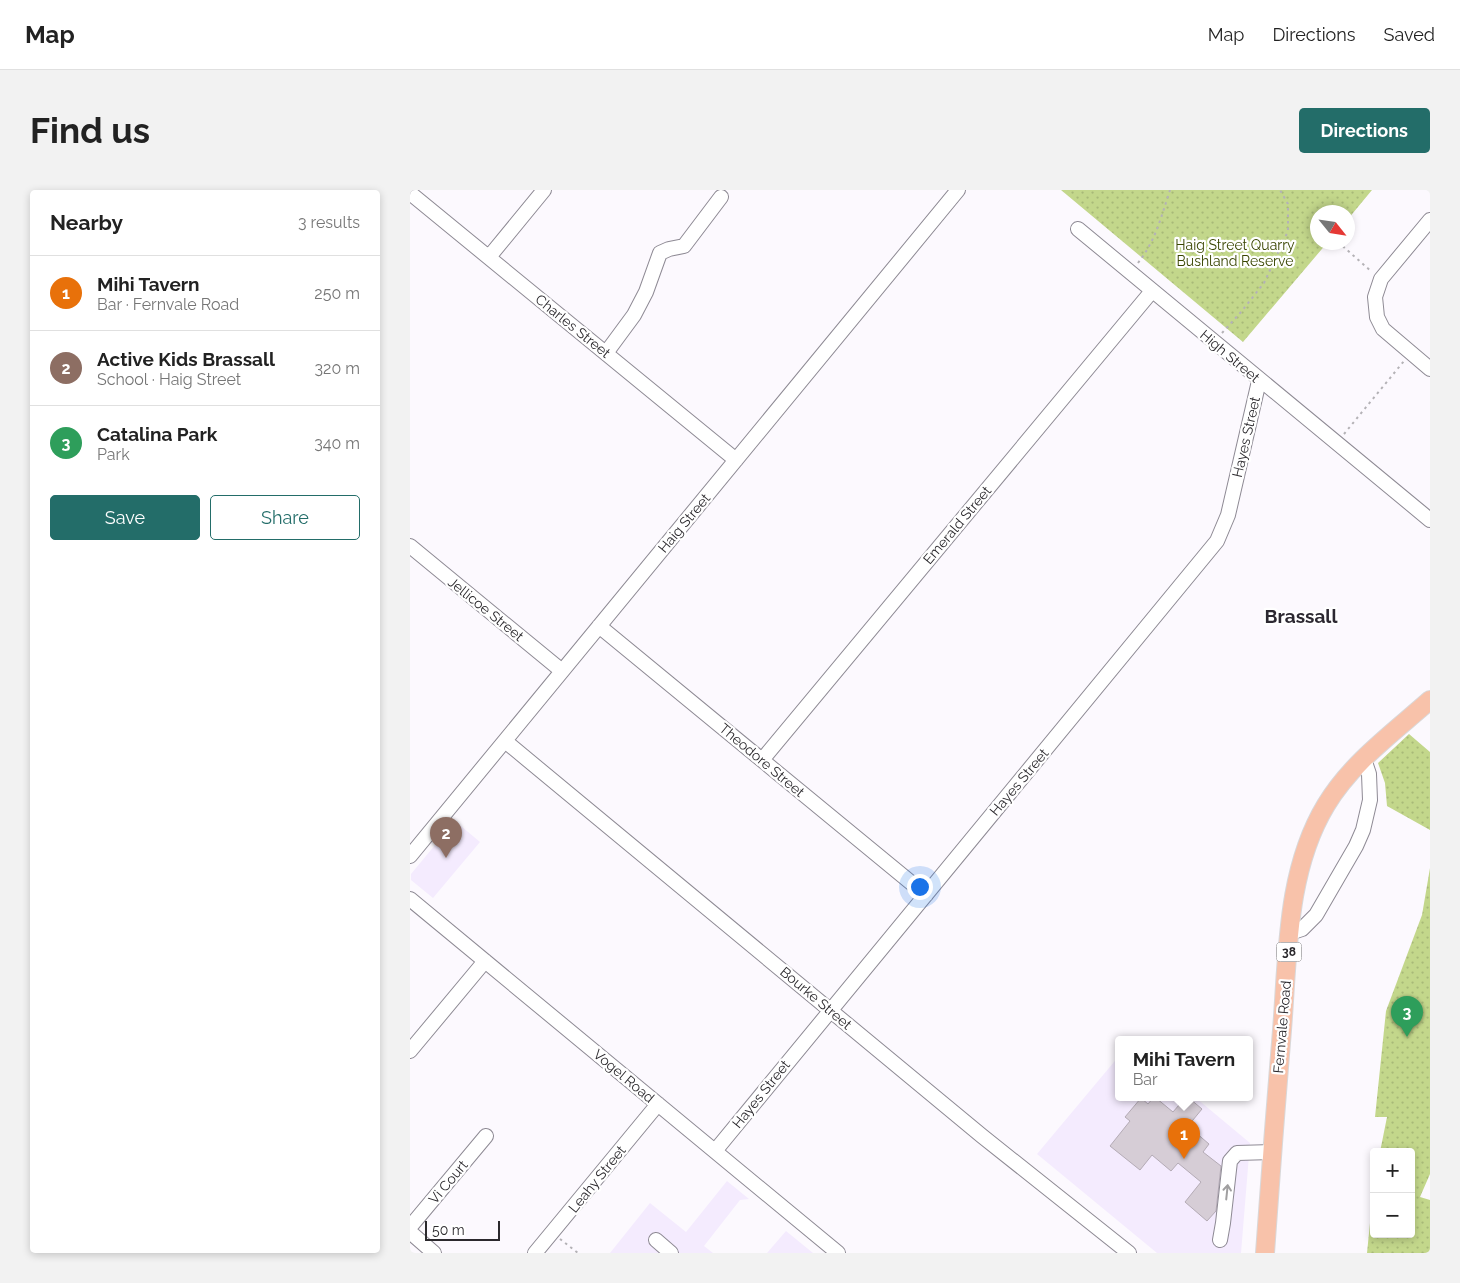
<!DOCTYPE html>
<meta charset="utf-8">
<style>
:root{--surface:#fff;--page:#f2f2f2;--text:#222;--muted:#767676;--line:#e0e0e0;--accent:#236d69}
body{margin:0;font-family:Raleway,sans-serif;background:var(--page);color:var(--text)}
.controls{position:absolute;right:15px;bottom:15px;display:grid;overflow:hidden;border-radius:5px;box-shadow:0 2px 8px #0003}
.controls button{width:45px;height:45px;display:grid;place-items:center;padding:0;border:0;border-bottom:1px solid var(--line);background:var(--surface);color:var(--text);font:25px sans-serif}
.compass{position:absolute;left:900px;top:15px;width:45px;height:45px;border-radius:50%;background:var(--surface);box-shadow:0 2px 8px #0003;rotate:120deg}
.scale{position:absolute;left:15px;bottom:12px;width:75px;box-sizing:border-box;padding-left:5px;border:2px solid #2b292d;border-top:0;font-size:14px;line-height:18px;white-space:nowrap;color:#2b292d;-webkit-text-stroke:4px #fff;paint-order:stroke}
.you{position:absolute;left:509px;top:696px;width:18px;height:18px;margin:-12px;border:4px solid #fff;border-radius:50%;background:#1a73e8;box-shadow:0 0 0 8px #1a73e833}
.badge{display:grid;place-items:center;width:32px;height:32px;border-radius:50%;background:var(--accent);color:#fff;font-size:16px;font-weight:700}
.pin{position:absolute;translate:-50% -41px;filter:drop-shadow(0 1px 2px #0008)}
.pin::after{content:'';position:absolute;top:26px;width:18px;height:15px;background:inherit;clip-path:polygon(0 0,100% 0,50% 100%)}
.popup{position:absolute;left:705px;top:846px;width:138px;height:65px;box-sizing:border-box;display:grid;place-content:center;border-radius:5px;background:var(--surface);filter:drop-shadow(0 1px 4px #0005);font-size:16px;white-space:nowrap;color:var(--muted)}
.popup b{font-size:19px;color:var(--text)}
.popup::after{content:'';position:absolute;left:50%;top:100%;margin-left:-10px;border:10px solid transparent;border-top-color:var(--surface)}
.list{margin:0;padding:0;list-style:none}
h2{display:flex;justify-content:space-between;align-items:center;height:65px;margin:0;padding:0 20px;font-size:21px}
h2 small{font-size:16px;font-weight:400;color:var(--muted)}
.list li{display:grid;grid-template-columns:32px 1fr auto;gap:15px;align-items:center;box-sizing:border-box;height:75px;padding:0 20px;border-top:1px solid var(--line)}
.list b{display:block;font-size:19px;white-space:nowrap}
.list p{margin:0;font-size:16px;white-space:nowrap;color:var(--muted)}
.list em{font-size:16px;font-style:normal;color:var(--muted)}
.actions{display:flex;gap:10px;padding:15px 20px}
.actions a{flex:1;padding:11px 0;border:1px solid var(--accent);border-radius:5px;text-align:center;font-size:18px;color:var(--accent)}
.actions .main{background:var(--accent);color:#fff}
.map{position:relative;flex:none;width:1020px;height:1063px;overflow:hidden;border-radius:5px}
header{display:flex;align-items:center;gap:30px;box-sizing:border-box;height:70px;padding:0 25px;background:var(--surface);border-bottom:1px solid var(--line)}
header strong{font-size:24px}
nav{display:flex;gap:28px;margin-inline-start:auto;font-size:18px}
.intro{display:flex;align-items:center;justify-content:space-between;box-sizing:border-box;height:120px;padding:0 30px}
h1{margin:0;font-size:35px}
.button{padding:12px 22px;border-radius:5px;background:var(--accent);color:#fff;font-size:18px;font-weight:700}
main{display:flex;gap:30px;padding:0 30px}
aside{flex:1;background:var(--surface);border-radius:5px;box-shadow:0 2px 8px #0003}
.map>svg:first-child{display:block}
</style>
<header>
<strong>Map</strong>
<nav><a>Map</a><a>Directions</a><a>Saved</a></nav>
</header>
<div class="intro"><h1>Find us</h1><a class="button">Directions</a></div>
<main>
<aside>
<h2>Nearby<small>3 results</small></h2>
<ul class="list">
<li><span class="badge" style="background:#e8710a">1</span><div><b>Mihi Tavern</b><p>Bar · Fernvale Road</p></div><em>250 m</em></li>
<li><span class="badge" style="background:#8d6e63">2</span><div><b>Active Kids Brassall</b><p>School · Haig Street</p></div><em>320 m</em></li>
<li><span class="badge" style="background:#2e9e5b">3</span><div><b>Catalina Park</b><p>Park</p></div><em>340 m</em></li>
</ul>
<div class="actions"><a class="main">Save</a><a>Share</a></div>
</aside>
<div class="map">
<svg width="1020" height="1063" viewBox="0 0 1020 1063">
<defs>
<pattern id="park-dots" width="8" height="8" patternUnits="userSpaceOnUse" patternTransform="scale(1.25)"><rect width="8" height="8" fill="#c3d78b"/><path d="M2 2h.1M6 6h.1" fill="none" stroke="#a8b978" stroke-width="1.8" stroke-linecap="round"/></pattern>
</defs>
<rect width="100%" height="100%" fill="#fcf9fe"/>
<path fill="#f4ebfe" d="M45,631L70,652L23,708L1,690V684Z
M709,866V908H786L840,953L831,1063H747L627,964Z
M317,991L339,1009L330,1010L294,1056L303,1063H200L240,1013L276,1042Z
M376,1041L403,1063H357Z"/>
<path fill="url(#park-dots)" d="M651,0H962L938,29V22H908V52L917,53L833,152Z
M999,544L1020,562V640L977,616L975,593L968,573Z
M1020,678V984L1010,1007L1020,1010V1063H957L964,993V1044H1001V962H970L977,927H965L976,821L1012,725Z"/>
<path fill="#d6cdd6" stroke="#b4abb5" d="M731,908L738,914L743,908H746L763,922L775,908H779L792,919L778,936L799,954L793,962L811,976L806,1021L797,1031L775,1012L791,992L768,973L761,981L742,965L730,980L700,956L720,931L715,927Z"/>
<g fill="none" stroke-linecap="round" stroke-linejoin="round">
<g stroke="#8e8a94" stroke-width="16">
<path id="minor" d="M0,3L326,270
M1020,30L971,89L965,107L967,127L973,139L1020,179
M668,39L1020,330
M79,67L134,0
M196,163L224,125L236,102L250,63L259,59L274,56L311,7
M0,356L152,481
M189,436L516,705
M95,551L572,946L719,1063
M352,570L742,101
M0,666L548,0
M0,709L428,1063
M880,743L892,739L906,725L946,656L953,640L960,610L959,584L954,569
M0,861L75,771
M305,961L807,351L818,325L849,191
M0,1037L76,946
M0,1042L24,1063
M246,1050L261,1063
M810,1050L813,1033L820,971L827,963L862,962
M125,1063L248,914"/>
</g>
<g stroke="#d9d8d9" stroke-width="20">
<path id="major" d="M855,1063C860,989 866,914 872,840C878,765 876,681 916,615C941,573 984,542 1020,510"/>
</g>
<path stroke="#b4b2b6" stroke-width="2" stroke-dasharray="2.5 4" stroke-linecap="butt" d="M928,52L962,82
M728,73C746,50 751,27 760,0
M812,143L831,122L854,93L878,41V14L870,0
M934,244L994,171
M150,1049L168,1063"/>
<use href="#minor" stroke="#fff" stroke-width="14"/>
<use href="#major" stroke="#f8c2aa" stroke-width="18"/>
</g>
<defs><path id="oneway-shaft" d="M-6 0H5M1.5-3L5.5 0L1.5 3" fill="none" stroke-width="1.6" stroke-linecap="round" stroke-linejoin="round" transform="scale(1.25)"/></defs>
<use stroke="#a09fa0" href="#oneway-shaft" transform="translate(817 1002) rotate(-84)"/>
<g text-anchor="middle" stroke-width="4.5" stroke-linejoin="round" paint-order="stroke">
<rect fill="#fff" stroke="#6b696c" stroke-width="1" x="866.5" y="752.5" width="25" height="19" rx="4"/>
<g font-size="12" font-weight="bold" fill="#2b292d">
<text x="879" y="766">38</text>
</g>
<g font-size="14" fill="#394500" stroke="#fff">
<text x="825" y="60">Haig Street Quarry<tspan x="825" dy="16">Bushland Reserve</tspan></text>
</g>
<g font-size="14" fill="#2b292d" stroke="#fff">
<text transform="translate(163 136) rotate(39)" y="5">Charles Street</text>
<text transform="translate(820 166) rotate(40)" y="5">High Street</text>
<text transform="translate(836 247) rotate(-77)" y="5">Hayes Street</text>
<text transform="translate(274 333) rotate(-50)" y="5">Haig Street</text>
<text transform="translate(547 335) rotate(-50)" y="5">Emerald Street</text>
<text transform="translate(76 419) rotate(39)" y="5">Jellicoe Street</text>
<text transform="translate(352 570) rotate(40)" y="5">Theodore Street</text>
<text transform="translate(609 592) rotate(-50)" y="5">Hayes Street</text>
<text transform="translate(406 808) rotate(40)" y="5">Bourke Street</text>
<text transform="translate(872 837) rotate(-85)" y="5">Fernvale Road</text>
<text transform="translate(214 886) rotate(40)" y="5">Vogel Road</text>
<text transform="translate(351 904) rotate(-51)" y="5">Hayes Street</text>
<text transform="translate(187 989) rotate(-51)" y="5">Leahy Street</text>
<text transform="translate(38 992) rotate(-50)" y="5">Vi Court</text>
</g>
<g font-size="19" font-weight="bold" fill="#2c2831" stroke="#fff">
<text x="891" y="433">Brassall</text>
</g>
</g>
</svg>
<div class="controls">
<button>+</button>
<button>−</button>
</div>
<svg class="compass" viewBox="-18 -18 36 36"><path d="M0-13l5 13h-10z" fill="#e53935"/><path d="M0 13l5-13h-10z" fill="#767676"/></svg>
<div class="scale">50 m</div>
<div class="you"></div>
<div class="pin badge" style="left:774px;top:969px;background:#e8710a">1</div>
<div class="popup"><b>Mihi Tavern</b>Bar</div>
<div class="pin badge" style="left:36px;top:668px;background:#8d6e63">2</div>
<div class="pin badge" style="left:997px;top:847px;background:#2e9e5b">3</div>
</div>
</main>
